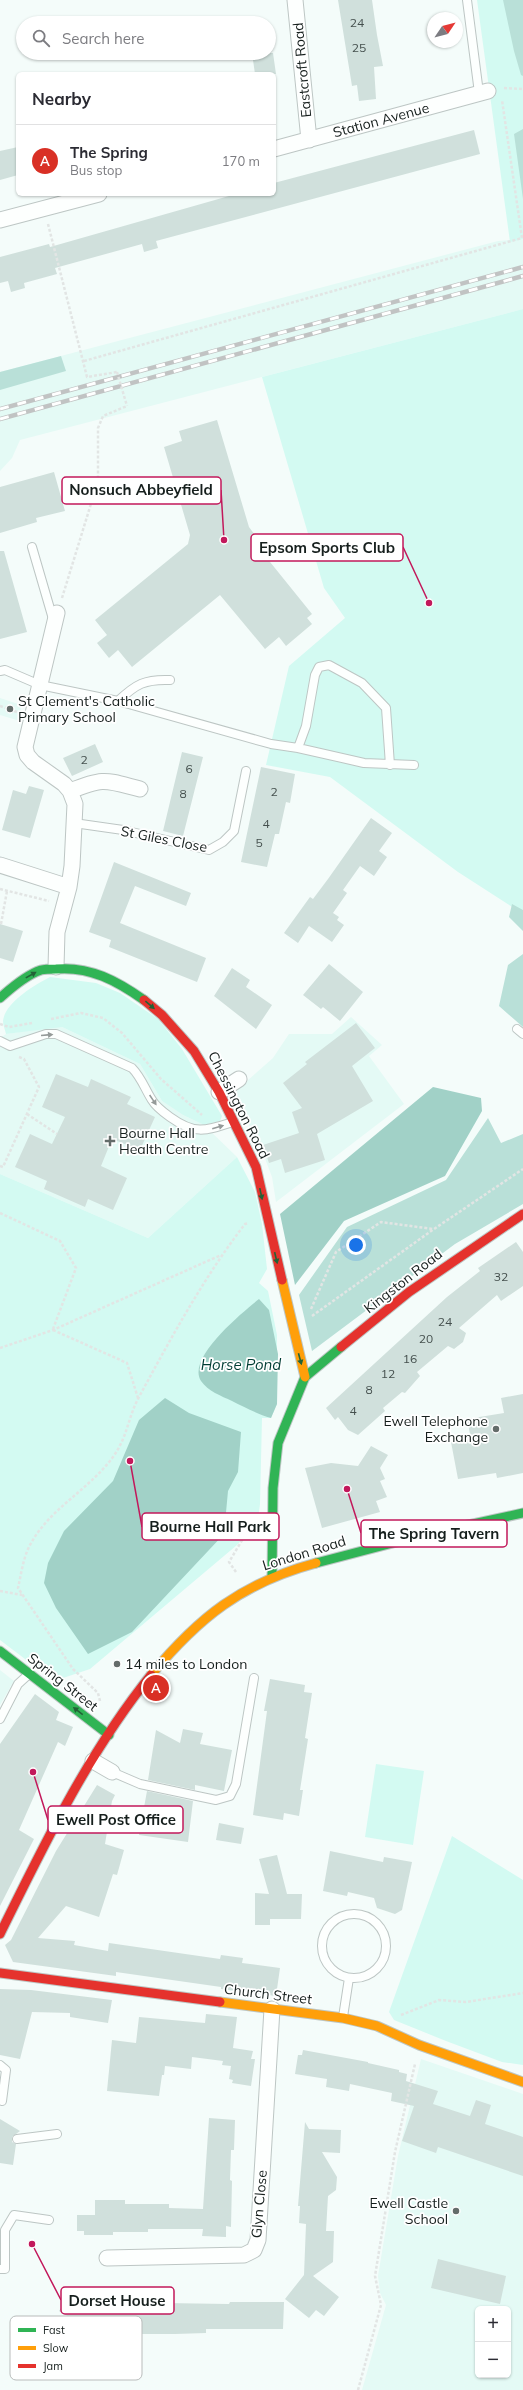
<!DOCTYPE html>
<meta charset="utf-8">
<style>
:root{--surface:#fff;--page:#f2f2f3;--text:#2b2b33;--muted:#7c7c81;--line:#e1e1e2;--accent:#d93025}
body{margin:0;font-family:Mulish,sans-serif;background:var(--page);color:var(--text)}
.controls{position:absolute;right:12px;bottom:12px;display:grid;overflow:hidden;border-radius:6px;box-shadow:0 1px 3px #0004}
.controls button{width:36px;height:36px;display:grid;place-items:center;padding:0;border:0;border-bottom:1px solid var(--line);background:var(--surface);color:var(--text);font:20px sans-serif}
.compass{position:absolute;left:427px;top:12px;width:36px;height:36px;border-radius:50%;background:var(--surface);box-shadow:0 1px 3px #0004;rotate:55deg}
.you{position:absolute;left:356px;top:1245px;width:14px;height:14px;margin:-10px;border:3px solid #fff;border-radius:50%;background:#1a73e8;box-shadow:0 0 0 6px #1a73e833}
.badge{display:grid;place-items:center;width:26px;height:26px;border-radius:50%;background:var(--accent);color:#fff;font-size:13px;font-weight:700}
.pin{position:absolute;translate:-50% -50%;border:2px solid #fff;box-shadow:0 1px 4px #0006}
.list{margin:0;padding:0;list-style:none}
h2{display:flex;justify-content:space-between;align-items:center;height:52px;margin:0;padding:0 16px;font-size:17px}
h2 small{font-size:13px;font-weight:400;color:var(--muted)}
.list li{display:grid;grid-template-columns:26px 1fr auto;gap:12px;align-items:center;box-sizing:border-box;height:72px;padding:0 16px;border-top:1px solid var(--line)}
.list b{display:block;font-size:15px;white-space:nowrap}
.list p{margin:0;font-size:13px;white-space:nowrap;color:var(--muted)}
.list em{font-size:13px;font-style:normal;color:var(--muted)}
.icon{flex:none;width:22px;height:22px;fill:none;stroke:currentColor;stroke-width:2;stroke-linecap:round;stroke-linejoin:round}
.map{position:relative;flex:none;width:523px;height:2390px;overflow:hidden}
.search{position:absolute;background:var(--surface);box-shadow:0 1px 3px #0004;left:16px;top:16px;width:260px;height:44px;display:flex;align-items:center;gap:10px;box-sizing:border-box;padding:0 14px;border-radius:22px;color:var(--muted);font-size:15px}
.panel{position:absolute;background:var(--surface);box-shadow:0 1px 3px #0004;left:16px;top:72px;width:260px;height:124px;border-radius:6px}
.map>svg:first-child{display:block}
</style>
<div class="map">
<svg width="523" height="2390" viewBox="0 0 523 2390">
<rect width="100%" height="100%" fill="#f4fcfa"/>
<path fill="#e4faf5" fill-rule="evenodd" d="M523,239V309L20,440L12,458L0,471V372L498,241Z
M0,698L21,705L20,721L0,715Z
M351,1017L382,1045L369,1056L404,1104L276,1202L272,1177L261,1148L235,1098L238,1089L273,1058L289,1034H332Z
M51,1027H62L140,1064L162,1101L183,1115L204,1125L237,1157L148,1238L0,1174V1038L6,1034Z
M0,1670L14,1681L0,1705Z
M421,2059L523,2094V2390H362L386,2305L380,2293L378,2276L398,2156ZM478,2309H508V2375H478Z"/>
<path fill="#d3faf2" d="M477,0H523V239L510,242Z
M523,309V914L458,872L330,777L266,765L289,666L345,618L324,588L262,377Z
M50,977L96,983L120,993L158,1019L182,1049L222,1116L220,1121L204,1125L183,1115L162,1101L140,1064L62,1027L6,1034C5,1030 3,1025 3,1021C5,1002 35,985 50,977Z
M237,1157L255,1192L262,1224L267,1269L259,1283L268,1291L277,1335V1404L271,1418H262L260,1504L258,1519L252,1529L237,1545L90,1669L54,1681L0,1640V1174L148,1238Z
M376,1764L424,1771L413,1845L365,1837Z
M452,1836L523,1880V2065L502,2062L446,2041L394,2020L389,2012Z"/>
<path fill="#b9e0d8" d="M503,0H523V76L521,75L514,51Z
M523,129V199L514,134Z
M61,356L66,371L0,390V372Z
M512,904L523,910V931L509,917Z
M523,954V1027L499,1006L508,965Z
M488,1118L501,1143L523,1134V1204L455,1244L312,1351L299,1295L347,1227L446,1180Z"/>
<path fill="#a1d1c7" d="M433,1087L481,1098L482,1111L445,1176L344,1221L295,1285L280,1214Z
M259,1299L269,1310L278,1354L277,1404L271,1418C257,1414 244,1407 232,1401C221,1396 208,1391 201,1381C186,1358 243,1312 259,1299Z
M165,1398L189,1413L241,1432L238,1472L228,1491L224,1534L132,1632L88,1654L56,1608L44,1583L48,1563L64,1531L113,1481L139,1420Z"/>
<path fill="#d0e0dc" d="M338,0H372L377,35L383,66L374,67L376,99L359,101L357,85L352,86Z
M252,53H273L276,74H255Z
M474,130L480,154L156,241L158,248L144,252L142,244L55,268L57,274L24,283L25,288L11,292L8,281L0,283V257L49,244L50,247L236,194H274V183Z
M18,147V175L0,180V151Z
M217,420L249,527L263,546L262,552L312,614L307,618L312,624L286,646L279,637L265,649L220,595L132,667L118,650L109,658L97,643L107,635L95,620L188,544L190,535L164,447L182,441L179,431Z
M54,472L65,511L36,518L37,522L0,533V487Z
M0,551H4L27,632L0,639Z
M95,744L103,762L72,776L63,758Z
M182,752L203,757L183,836L163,831Z
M261,767L295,774L290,803L286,802L279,834H275L267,867L241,862Z
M29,786L44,790L30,838L2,830L13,790L26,794Z
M371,818L392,833L379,851L387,857L374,876L360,866L343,890L347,893L333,913L339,917L337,920L344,925L332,942L309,926L298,943L284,933L310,897L313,899L328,879Z
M114,862L191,893L186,906L135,886L120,923L206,958L197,982L109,947L111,940L89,932Z
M0,924L23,931L13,962L0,958Z
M329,964L363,992L340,1021L323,1007L321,1009L303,995Z
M232,968L250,980L246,987L272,1005L256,1029L214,996Z
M356,1023L375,1048L352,1066L373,1101L317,1134L325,1160L285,1173L281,1159L269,1163L263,1145L299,1133L292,1112L302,1108L283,1083L307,1064L305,1062Z
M56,1074L88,1087L91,1079L131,1097L127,1104L155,1117L140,1150L112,1139L101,1166L127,1178L113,1210L88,1199L85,1207L44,1189L47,1181L15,1167L30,1134L52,1144L65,1117L42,1107Z
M516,1242L523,1252V1286L501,1301L497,1295L459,1328L466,1333L463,1342L454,1349L448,1346L417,1372L420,1376L405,1393L402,1392L383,1408L385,1411L358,1435L348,1430L338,1417L335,1420L326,1408L447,1297L480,1271L478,1268Z
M523,1394V1473L497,1478L496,1473L458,1479L451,1442L471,1439L467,1419L504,1413L501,1398Z
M371,1446L388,1455L380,1468L385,1479L380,1481L387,1497L376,1501L380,1512L322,1528L305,1468L331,1463L358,1466Z
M270,1679L305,1685L304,1692L312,1693L305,1738L308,1739L300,1790H303L299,1816L284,1813L283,1820L253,1815L267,1711H264Z
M35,1694L59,1712L56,1720L73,1727L65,1746L58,1742L19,1830L34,1839L0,1906V1744Z
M183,1729L203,1733L200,1744L232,1750L224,1791L195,1785V1790L148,1780L156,1730L180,1743Z
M97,1785L115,1795L112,1801L105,1844L124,1850L117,1875L113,1874L99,1917L66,1906L38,1938L75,1941L74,1945L108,1951L109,1943L220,1959L221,1955L243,1958L242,1963L280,1968L276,1996L221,1989V1987L116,1972V1976L13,1962L5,1945L11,1940L56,1851Z
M147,1791L193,1801L188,1842L139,1835Z
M219,1823L244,1828L241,1844L216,1840Z
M330,1851L383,1862L384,1857L412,1862L402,1910L395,1914L377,1908L374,1898L348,1892L347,1896L323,1891Z
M277,1855L287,1894H302L301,1919H270V1925H255V1893L269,1894L259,1859Z
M0,1989L31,1990L112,2000L108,2023L70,2017V2013L32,2012L20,2059L0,2055Z
M206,2014L237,2017L233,2048L253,2051L251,2059H255L251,2086L232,2083L233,2080L229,2079L231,2066L222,2065L223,2061L192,2057L191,2069L165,2066L164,2075H162L159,2096L107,2091L112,2040L136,2043L139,2017L205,2023Z
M303,2050L368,2062V2063L399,2070V2072L407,2074L406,2081L438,2091L433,2104L470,2116L476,2100L491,2105L485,2124L523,2137V2176L438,2147L436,2153L402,2141L414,2106L391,2101L392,2093L350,2084L349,2091L326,2087L327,2079L295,2074L298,2055H302Z
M209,2118L235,2120L234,2150H231L230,2180L232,2181L231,2227L226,2226V2237L202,2236L203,2229H148V2232H113V2235H84V2231H77V2215H95V2200H125V2204H169V2208L203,2209Z
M0,2119L20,2131L12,2137V2142L16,2144L13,2165L0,2163Z
M305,2122L309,2129L341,2130L340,2153L322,2152L337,2177L336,2190L328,2196L326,2231H334L333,2262L313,2276L339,2297L324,2316L316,2310L309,2318L285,2299L304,2275L306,2224L299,2223L300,2206H298Z
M438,2259L506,2276L500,2304L431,2288Z
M71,2292L102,2313H145V2306H164V2303L229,2304L230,2302H284L283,2329H206V2333L175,2334H112V2341H91L70,2327L74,2320L59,2311Z"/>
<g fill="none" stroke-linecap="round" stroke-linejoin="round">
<g stroke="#bdc6c4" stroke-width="10">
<path id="lane" d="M467,0L479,93
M32,547L53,619
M0,671L5,670L40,685L118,701L271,744L298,748L306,726L315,675L319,667L329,665L362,683L386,708L390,765
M118,701C136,684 145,679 170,680
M298,748L364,763L414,765
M74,823L123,830L209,850L223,842L234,831L246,771
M517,1029L523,1034
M0,1041L10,1046L46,1034H56L132,1068C141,1077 145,1089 152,1100C156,1107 163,1112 170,1117C195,1135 205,1131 233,1122
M0,1719L18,1684L29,1674
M112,1772L140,1784L216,1800L230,1796L236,1784L254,1678
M322 1946a32 32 0 1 1 64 0a32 32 0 1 1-64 0Z
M343,2017L349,1978
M0,2065L6,2070L2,2101
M17,2139L57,2134
M0,2269H5V2230L14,2215L49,2220"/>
</g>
<g stroke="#bdc6c4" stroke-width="17">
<path id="street" d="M295,0L309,140
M274,149L488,91
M0,220L99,194
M70,791C105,777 105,780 140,789
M0,865L69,887
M56,967L57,932L69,887L72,866L75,804L70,791L64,784L33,762L27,755L25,747L57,613
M219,1092L239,1079
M93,1761L112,1772
M107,2258L244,2255L254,2250L258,2240L272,2009"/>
</g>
<g stroke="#bdc6c4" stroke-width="11">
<path id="fast" d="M0,998C11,988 26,975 41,970C45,969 51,969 56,969C90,966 117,981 144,1000
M316,1563L431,1533L523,1513
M272,1576L273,1488L278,1443L305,1377L341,1347
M0,1651L109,1735"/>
</g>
<g stroke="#bdc6c4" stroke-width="11">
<path id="slow" d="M282,1280L305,1377
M151,1675C199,1617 242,1583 316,1563
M220,2002L343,2018L377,2026L419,2045L523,2082"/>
</g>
<g stroke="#bdc6c4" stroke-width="11">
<path id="jam" d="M144,1000L162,1015L194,1051L219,1092L256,1167L282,1280
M341,1347L409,1292L523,1214
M0,1934C44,1845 88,1753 151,1675
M0,1973L220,2002"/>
</g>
<path stroke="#e2e5e4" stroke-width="2.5" stroke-dasharray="3 2" stroke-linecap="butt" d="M504,88L523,89
M48,224L87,377L117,372
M84,361L522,238L502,100
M62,598L98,481V428L103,416L127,406
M0,706L17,712
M0,889L49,901
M1,924L7,891
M51,1019L81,1013L103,1018L122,1033L161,1079L202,1115
M0,1024L9,1027L32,1023
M27,1114L57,1134
M0,1166L3,1167L39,1087L24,1059L19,1057
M0,1213L60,1241L76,1268L53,1329
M311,1309L336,1252L381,1222L433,1229
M312,1316L434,1229L523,1169
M53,1330L127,1363L138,1398
M0,1348L53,1330L221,1255
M236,1572L229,1562L250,1527L251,1520
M0,1591L22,1595
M100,1701L98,1693L73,1669L18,1588C21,1575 23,1559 29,1547C48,1509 88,1491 113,1457C128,1436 128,1417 139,1397C171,1338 204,1277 245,1224L249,1223
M401,2015L439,2000L466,2002L523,1993
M358,2390L381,2305L375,2276L395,2152L415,2064"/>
<use href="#lane" stroke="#fdfffe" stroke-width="8"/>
<use href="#street" stroke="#fdfffe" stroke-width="15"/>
<use href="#fast" stroke="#30b455" stroke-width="9"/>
<use href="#slow" stroke="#ff9f0a" stroke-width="9"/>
<use href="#jam" stroke="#e5322d" stroke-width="9"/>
<g stroke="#c1c3c3" stroke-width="4.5">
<path id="rail" d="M0,409L523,267
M0,419L523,276"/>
</g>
<use href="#rail" stroke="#fff" stroke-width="3" stroke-dasharray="9" stroke-linecap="butt"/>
<path stroke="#e2e5e4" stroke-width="2.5" stroke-dasharray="3 2" stroke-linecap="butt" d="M117,372L127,406"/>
</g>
<defs><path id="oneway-solid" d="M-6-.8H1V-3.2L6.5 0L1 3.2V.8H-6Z"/></defs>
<g fill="#226236">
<use href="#oneway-solid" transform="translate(31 975) rotate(-29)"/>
<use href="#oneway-solid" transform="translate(150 1005) rotate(40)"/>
<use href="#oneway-solid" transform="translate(261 1194) rotate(78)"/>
<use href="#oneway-solid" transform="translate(276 1258) rotate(77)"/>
<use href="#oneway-solid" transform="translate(300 1359) rotate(75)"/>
<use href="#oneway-solid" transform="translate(78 1711) rotate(-142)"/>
</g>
<g fill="#959a99">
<use href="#oneway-solid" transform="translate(47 1035) rotate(-5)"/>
<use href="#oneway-solid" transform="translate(153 1100) rotate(56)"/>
<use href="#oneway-solid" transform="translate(218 1127) rotate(-16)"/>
</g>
<g fill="#646c6a" stroke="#fff" stroke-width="1.5">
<circle cx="10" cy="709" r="4"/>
<path d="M108 1135h4v4h4v4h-4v4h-4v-4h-4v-4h4z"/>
<circle cx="496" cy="1429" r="4"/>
<circle cx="117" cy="1664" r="4"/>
<circle cx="456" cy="2211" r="4"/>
</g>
<g text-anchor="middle" stroke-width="3.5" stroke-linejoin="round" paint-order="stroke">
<g font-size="12" fill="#444f4d">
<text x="357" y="27">24</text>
<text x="359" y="52">25</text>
<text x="84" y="764">2</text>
<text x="189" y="773">6</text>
<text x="274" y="796">2</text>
<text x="183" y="798">8</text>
<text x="266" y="828">4</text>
<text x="259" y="847">5</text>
<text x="501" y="1281">32</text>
<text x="445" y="1326">24</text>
<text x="426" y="1343">20</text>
<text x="410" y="1363">16</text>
<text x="388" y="1378">12</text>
<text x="369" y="1394">8</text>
<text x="353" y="1415">4</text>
</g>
<g font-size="14" fill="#161f1d" stroke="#fff">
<text transform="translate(302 70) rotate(-95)" y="5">Eastcroft Road</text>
<text transform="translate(381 120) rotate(-15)" y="5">Station Avenue</text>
<text transform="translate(164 839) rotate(11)" y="5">St Giles Close</text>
<text transform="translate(239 1105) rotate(63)" y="5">Chessington Road</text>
<text transform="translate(403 1281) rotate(-38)" y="5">Kingston Road</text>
<text transform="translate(304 1553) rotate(-17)" y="5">London Road</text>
<text transform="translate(63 1682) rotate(38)" y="5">Spring Street</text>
<text transform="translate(268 1994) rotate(7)" y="5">Church Street</text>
<text transform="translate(259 2204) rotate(-85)" y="5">Glyn Close</text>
</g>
<g font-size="14" fill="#161f1d" stroke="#fff" text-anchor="start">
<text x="18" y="706">St Clement's Catholic<tspan x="18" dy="16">Primary School</tspan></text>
<text x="119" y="1138">Bourne Hall<tspan x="119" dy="16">Health Centre</tspan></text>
<text x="488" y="1426" text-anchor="end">Ewell Telephone<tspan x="488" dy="16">Exchange</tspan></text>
<text x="125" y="1669">14 miles to London</text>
<text x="448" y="2208" text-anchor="end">Ewell Castle<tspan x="448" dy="16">School</tspan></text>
</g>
<g font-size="15" font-style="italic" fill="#003d34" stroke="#fff">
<text x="241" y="1370">Horse Pond</text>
</g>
</g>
<rect x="10" y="2316" width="132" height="64" rx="6" fill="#fff" stroke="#b9bcbb" stroke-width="1"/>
<rect x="18" y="2328" width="18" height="4" fill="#30b455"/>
<rect x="18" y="2346" width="18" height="4" fill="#ff9f0a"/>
<rect x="18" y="2364" width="18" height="4" fill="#e5322d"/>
<g font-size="11" fill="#161f1d">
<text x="43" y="2334">Fast</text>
<text x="43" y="2352">Slow</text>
<text x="43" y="2370">Jam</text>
</g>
<path fill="none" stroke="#c2185b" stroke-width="1.5" d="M224 540L221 490M429 603L403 547M130 1461L142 1527M347 1489L361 1533M33 1772L48 1820M32 2244L61 2300"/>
<g fill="#c2185b" stroke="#fff" stroke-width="1.5">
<circle cx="224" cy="540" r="4"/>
<circle cx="429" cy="603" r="4"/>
<circle cx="130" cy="1461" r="4"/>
<circle cx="347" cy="1489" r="4"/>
<circle cx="33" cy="1772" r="4"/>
<circle cx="32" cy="2244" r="4"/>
</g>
<g fill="#fff" stroke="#c2185b" stroke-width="1.5">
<rect x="62" y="477" width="159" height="27" rx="4"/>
<rect x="251" y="534" width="152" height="27" rx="4"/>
<rect x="142" y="1513" width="137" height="27" rx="4"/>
<rect x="361" y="1520" width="146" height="27" rx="4"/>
<rect x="48" y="1806" width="135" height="27" rx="4"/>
<rect x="61" y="2287" width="113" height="27" rx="4"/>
</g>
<g font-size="15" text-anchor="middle" font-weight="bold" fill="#161f1d">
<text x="141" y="495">Nonsuch Abbeyfield</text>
<text x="327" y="553">Epsom Sports Club</text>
<text x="210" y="1532">Bourne Hall Park</text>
<text x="434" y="1539">The Spring Tavern</text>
<text x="116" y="1825">Ewell Post Office</text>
<text x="117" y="2306">Dorset House</text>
</g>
</svg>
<div class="controls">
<button>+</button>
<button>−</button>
</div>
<svg class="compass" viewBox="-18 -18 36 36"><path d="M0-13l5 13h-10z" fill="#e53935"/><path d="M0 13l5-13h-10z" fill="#7c7c81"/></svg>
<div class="you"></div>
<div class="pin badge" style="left:156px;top:1688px">A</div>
<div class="search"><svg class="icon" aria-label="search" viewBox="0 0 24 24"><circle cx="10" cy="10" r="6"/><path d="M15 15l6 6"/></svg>Search here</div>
<section class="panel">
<h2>Nearby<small></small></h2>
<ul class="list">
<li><span class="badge">A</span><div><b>The Spring</b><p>Bus stop</p></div><em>170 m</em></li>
</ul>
</section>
</div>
